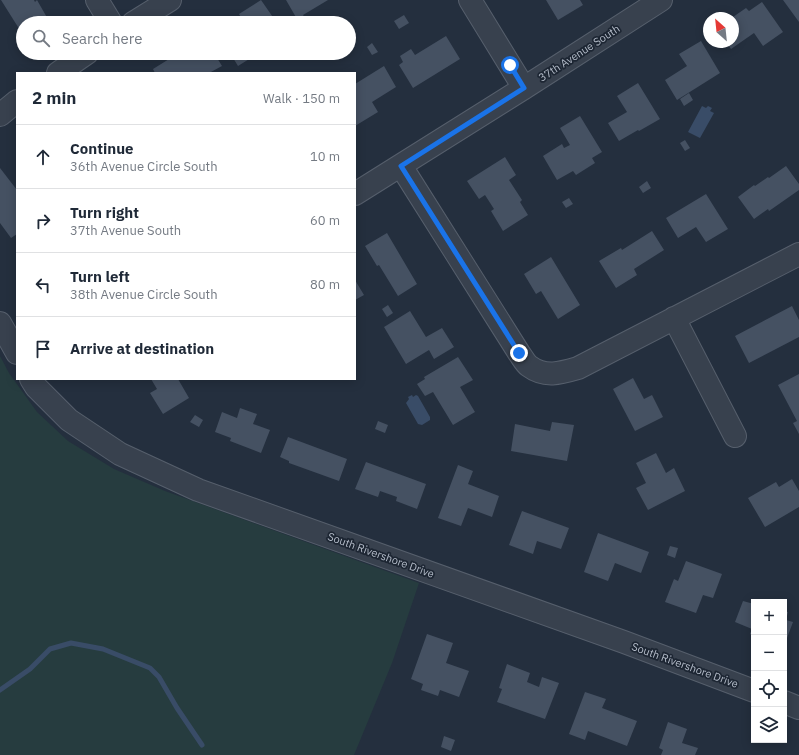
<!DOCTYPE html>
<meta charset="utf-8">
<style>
:root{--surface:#fff;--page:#f6f6f7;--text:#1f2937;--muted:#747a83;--line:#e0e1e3}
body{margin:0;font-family:"IBM Plex Sans",sans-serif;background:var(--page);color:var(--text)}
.controls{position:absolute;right:12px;bottom:12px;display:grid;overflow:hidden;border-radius:0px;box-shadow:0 2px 10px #0003}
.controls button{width:36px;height:36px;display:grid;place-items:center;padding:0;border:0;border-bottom:1px solid var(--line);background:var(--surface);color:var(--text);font:20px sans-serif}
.compass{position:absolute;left:703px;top:12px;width:36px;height:36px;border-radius:50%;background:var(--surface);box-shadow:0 2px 10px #0003;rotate:333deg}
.stop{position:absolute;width:12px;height:12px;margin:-9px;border:3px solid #1a73e8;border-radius:50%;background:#fff}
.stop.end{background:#1a73e8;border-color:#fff;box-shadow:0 1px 4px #0008}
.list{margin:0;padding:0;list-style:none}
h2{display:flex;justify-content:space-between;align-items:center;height:52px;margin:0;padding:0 16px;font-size:17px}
h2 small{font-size:13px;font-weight:400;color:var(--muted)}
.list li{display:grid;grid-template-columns:26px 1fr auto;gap:12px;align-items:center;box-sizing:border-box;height:64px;padding:0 16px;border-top:1px solid var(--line)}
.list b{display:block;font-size:15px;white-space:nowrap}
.list p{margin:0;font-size:13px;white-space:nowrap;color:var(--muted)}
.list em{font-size:13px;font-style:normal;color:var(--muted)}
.icon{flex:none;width:22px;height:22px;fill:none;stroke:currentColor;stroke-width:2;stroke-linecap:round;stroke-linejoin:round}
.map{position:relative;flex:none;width:799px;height:755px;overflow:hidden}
.search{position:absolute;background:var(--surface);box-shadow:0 2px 10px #0003;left:16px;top:16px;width:340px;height:44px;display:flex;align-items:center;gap:10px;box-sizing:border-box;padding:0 14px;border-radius:22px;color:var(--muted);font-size:15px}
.panel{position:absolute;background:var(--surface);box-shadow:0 2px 10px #0003;left:16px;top:72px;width:340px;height:308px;border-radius:0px}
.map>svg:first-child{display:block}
</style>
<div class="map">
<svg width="799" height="755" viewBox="0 0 799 755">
<rect width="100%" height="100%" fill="#242f3e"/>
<path fill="#263c3f" d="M0,356L9,373L37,412L68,441L114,469L165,491L419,583L392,663L354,755H0Z"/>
<path fill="#394c67" d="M702,106L706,108L708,106L712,108L710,111L714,113L700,138L688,132Z
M412,395L413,397L416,395L418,396L430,417V420L422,425L418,424L406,403L409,399L408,397Z"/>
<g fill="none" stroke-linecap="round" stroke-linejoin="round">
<path stroke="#394c67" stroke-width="5" d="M0,690L30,669L50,649L71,643L103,649L150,668L159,677L177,708L202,745"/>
</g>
<path fill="#455162" d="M1,0H34L35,2L37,0L49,21L46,23H23V35Z
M261,0L277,23H244L239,14Z
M286,0H328L303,15L307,21L304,23L300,17L297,19Z
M546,0H580L583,5L558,20Z
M783,0H799V22Z
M762,2L783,32L763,46L754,33L731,49L726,42H733V17L746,8L749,11Z
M404,15L409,23L399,29L394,21Z
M446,36L460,59L413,88L399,65L403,62L400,56L411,49L415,55Z
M701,41L720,73L677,100L665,80L687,66L679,54Z
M372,43L378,52L372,55L367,47Z
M189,53H214L222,66L209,73H155L153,69L174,56L176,60Z
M230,53H259L238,66Z
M384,66L396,87L372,102L378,112L355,126V84Z
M638,83L660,119L639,131L638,130L619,141L608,123L627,112L617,96Z
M689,93L693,100L684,106L680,99Z
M580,116L602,152L592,158L595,163L576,175L573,171L557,180L543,156L562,144L564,148L570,145L560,128Z
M685,140L690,148L685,151L680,143Z
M505,157L516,175L509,180L522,200L520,202L528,215L503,231L491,211L494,209L485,195L479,199L467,181Z
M786,166L799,184V190L769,211L768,209L754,219L738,197L754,185L755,186L768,177L769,178Z
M0,168L17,190V234L11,238L0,223Z
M647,181L651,188L643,193L639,187Z
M706,194L728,229L706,242L696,227L678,238L666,218Z
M569,198L573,204L566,208L562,202Z
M652,231L664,250L634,269L637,275L616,288L599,261L621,248L622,250Z
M387,233L417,284L398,296L379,265L377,266L365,246Z
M551,257L580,305L558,319L541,291L536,294L524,274Z
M355,280L364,295L355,300Z
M388,305L393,313L387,317L382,309Z
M792,306L799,320V337L749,363L735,336Z
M410,311L426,337L442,328L454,347L434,359L429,350L406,364L384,327Z
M458,357L473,380L460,387L475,412L453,425L433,392L425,396L417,384L425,379L424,377Z
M799,374V434L793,423L797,421L778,385Z
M633,378L644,399L652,395L663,417L635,431L613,389Z
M151,379H178L189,398L163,414L150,393L157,389Z
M240,408L257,414L253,424L270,430L261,453L230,441L231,438L215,432L222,412L237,418Z
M195,415L203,420L199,427L190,422Z
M378,421L388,425L385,433L375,429Z
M552,422L574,425L567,461L511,451L515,424L550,431Z
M288,437L347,459L339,481L289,463V461L280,457Z
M656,453L666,473L674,468L685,491L648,510L636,488L646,483L636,463Z
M366,462L426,484L417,509L396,501L397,497L380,491L378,497L355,489Z
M458,465L473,471L468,484L499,496L492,517L468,508L461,526L438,518Z
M792,479L799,491V507L765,527L748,498L776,482L779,487Z
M522,511L569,528L561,549L537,541L533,554L509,545Z
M598,533L649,552L641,573L615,563L608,581L584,572Z
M670,546L678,548L675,558L667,555Z
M686,561L722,574L713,598L703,595L696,613L665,602L674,579L678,581Z
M743,601L754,604V636L750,634L752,629L735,622Z
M784,611L788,612L786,620L793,622L784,646Z
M427,634L453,643L446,663L469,671L459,697L440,690L438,696L421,690L423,684L411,679Z
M507,664L530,673L527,682L539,687L542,677L559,683L545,719L497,702L502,689L499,688Z
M585,692L606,699L602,708L637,721L627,746L588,731L585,740L569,734Z
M668,722L687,729L682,743L698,748L695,755H661L663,750L659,748Z
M444,736L455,740L451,751L441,747Z"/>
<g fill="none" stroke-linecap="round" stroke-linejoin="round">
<g stroke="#565f6c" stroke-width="24">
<path id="minor" d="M97,0L111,23
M470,0L524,88
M133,23L170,0
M58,73L87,53
M0,115L17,101
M401,166L519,353C522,357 525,363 529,366C545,378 561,373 578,368L799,254
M355,194L524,88L661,0
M674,318L735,436
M0,323L17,353
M31,379L36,387L69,420L120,454L198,490L624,642L754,691
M784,702L799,708"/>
</g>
<use href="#minor" stroke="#38414e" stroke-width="22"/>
</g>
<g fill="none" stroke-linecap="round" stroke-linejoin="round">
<path stroke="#1a73e8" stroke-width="5" d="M510,65L524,88L401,166L519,353"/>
</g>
<g text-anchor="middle" stroke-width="3.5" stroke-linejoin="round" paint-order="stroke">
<g font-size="11" fill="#b4bcc9" stroke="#1d2633">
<text transform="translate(579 53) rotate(-33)" y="4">37th Avenue South</text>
<text transform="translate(381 555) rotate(20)" y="4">South Rivershore Drive</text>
<text transform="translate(685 665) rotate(20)" y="4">South Rivershore Drive</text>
</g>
</g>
</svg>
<div class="controls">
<button>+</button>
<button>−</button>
<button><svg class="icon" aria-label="locate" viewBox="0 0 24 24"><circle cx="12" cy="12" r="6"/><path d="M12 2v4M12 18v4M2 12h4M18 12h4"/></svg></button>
<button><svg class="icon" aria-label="layers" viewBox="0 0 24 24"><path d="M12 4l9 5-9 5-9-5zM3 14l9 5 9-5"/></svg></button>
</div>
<svg class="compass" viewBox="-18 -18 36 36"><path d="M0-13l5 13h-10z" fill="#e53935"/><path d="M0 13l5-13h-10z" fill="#747a83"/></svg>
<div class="stop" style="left:510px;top:65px"></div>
<div class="stop end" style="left:519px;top:353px"></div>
<div class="search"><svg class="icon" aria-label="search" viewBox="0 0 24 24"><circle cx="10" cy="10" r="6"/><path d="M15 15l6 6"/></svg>Search here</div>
<section class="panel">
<h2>2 min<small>Walk · 150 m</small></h2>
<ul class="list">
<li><svg class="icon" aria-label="ahead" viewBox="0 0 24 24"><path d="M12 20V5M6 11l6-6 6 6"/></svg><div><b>Continue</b><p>36th Avenue Circle South</p></div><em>10 m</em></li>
<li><svg class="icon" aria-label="right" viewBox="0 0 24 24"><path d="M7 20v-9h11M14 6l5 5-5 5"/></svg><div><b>Turn right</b><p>37th Avenue South</p></div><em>60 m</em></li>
<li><svg class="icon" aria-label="left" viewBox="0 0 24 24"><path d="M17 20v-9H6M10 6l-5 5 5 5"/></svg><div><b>Turn left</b><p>38th Avenue Circle South</p></div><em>80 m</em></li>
<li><svg class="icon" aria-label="arrive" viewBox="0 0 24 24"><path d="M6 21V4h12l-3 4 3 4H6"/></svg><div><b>Arrive at destination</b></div></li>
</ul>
</section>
</div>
